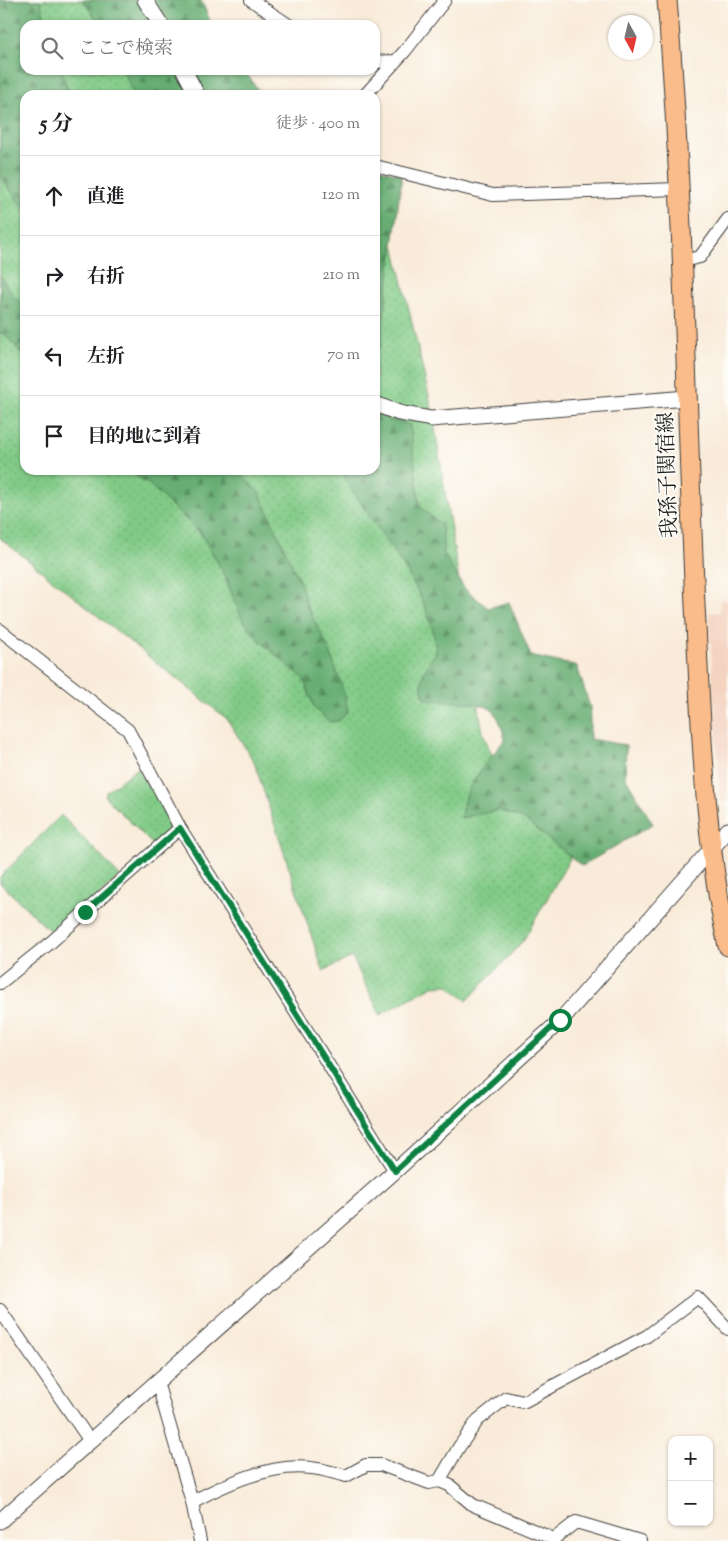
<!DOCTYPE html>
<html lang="ja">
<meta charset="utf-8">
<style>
:root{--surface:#fff;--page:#f2f2f2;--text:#202124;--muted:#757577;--line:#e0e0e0}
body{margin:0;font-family:"Sorts Mill Goudy","Noto Serif JP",serif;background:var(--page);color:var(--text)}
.controls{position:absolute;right:15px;bottom:15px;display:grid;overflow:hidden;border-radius:10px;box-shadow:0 1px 4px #0004}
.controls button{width:45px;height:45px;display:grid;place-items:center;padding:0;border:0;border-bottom:1px solid var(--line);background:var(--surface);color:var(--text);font:25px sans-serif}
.compass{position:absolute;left:608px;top:15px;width:45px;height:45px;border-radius:50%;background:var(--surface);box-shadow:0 1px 4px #0004;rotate:172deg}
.stop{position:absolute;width:15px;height:15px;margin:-11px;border:4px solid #0b8043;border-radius:50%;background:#fff}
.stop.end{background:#0b8043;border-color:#fff;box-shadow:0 1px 5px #0008}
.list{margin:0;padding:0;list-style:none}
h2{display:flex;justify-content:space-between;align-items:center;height:65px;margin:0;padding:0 20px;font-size:21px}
h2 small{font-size:16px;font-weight:400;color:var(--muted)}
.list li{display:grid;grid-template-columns:32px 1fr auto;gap:15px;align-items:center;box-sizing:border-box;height:80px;padding:0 20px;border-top:1px solid var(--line)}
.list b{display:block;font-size:19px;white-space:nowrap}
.list em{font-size:16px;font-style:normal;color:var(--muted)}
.icon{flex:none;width:28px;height:28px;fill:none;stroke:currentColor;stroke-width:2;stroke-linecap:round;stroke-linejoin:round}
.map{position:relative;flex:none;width:728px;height:1541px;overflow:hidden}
.search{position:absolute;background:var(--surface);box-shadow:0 1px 4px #0004;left:20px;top:20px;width:360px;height:55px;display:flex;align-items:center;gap:12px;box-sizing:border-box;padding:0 18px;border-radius:15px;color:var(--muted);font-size:19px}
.panel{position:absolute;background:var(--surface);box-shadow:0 1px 4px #0004;left:20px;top:90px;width:360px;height:385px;border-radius:15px}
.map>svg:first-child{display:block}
</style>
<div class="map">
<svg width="728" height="1541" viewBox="0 0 728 1541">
<defs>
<pattern id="green-dots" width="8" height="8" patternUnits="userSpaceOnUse" patternTransform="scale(1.25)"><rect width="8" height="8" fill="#81ca86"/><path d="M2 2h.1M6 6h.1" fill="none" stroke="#6fad73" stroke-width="1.8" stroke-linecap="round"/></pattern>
<pattern id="forest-firs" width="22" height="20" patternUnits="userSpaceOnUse" patternTransform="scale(1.25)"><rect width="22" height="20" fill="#68ae73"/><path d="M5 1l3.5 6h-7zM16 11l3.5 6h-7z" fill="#558d5e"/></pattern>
</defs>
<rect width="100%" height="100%" fill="#fdfcf7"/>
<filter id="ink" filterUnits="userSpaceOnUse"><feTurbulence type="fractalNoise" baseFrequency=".02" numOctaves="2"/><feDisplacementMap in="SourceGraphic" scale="10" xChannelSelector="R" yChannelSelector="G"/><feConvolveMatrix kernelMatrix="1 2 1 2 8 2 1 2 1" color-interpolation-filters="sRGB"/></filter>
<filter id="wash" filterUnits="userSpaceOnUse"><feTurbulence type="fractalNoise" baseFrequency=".0096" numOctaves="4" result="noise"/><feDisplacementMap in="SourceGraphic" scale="20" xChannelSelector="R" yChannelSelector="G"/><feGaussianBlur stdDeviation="1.12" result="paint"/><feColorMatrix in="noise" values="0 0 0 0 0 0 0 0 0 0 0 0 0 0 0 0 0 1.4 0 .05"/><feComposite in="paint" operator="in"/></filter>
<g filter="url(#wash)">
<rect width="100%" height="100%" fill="#f9ebd9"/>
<path fill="#f4d3c1" d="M728,591V803L720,801L709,613L720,612L719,600H728Z"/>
<path fill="url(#green-dots)" stroke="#4e7351" d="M0,0H173L189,25H25V70H215L229,95H25V470H375V191L382,193L432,409L483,733L500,775L571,857L523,941L467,1001L448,985L433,986L380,1015L352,957L323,971L254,762L227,719L0,538Z
M137,768L173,822L174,827L153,845L105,797L106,792Z
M61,815L120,876L54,935L0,883V877Z"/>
<path fill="url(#forest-firs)" stroke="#426548" d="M0,0H40L47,25H25V70H61L70,95H25V211L0,175Z
M83,0H137L153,25H100Z
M157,0H201L212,25H171Z
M123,70H177L190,95H134Z
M194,70H244L262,95H207Z
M375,168L402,175L380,348L375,345Z
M0,275L14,297L25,305V353L20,352L4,333H0Z
M375,412L388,419L410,425L420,507L442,525L444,554L464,588L488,608L509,602L531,656L577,666L590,707V739L626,745L625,776L653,824L582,866L525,820L499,810L461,818C463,786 487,763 505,739C502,730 499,713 489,708C476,701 442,702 425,699C417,681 425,667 436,653C433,587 370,527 341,470H375Z
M127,470H237L260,494L301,585L307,606L329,649L345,696L348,711L339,721L329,722L315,709L303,678L260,641L242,619L222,570L201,534L150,485Z"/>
</g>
<g filter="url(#ink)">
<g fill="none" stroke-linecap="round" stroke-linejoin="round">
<g stroke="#3d3b38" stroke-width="14">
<path id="minor" d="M251,0L289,25
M375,62L394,61
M365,95L405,51L445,0
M375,166L493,195L679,189
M683,261L700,257L728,219
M0,630L128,730L180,828L395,1171
M0,983L50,943L180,828
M0,1310L90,1441
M157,1382L192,1502L200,1541
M439,1481L459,1447L478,1420L506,1398L523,1402L647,1336L698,1297L728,1329
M192,1502C225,1484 273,1463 311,1468C323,1469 334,1473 346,1476L366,1465H381L429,1483L439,1481L449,1485L473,1505L554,1539L576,1522L640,1541"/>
</g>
<g stroke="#3d3b38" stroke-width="17">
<path id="tertiary" d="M145,0L161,25
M184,70L197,95
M375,404L399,413L431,419L687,398
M0,1521L395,1171L560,1021L728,830"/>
</g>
<g stroke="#3d3b38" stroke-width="21">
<path id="primary" d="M667,0C684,201 686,403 695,605C701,719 703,834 728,946"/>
</g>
<use href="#minor" stroke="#fff" stroke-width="12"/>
<use href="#tertiary" stroke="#fff" stroke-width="15"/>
<use href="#primary" stroke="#f9bc8a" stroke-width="19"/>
</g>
</g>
<g fill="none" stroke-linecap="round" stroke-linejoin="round" filter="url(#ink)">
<path stroke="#0b8043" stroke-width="6" d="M85,912L180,828L395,1171L560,1020"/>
</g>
<g text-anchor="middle" stroke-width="4" stroke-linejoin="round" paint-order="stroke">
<g font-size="21" fill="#1c1c1c" stroke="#fdfcf7">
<text transform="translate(667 475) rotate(-92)" y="7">我孫子関宿線</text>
</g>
</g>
</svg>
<div class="controls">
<button>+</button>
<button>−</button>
</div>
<svg class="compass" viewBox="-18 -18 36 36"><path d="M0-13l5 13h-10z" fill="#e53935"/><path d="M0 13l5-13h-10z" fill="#757577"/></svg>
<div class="stop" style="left:560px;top:1020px"></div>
<div class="stop end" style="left:85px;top:912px"></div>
<div class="search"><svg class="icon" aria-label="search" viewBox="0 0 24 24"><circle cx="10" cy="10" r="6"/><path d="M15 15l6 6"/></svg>ここで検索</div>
<section class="panel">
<h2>5 分<small>徒歩 · 400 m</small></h2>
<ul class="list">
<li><svg class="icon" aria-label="ahead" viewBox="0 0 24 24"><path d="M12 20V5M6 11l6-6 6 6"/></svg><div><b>直進</b></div><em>120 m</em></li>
<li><svg class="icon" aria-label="right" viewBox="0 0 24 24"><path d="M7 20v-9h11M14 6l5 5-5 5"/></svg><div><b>右折</b></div><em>210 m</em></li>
<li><svg class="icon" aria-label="left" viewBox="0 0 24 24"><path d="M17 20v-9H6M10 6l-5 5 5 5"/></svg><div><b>左折</b></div><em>70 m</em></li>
<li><svg class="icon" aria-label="arrive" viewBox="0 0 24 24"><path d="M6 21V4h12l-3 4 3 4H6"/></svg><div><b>目的地に到着</b></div></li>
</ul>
</section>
</div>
